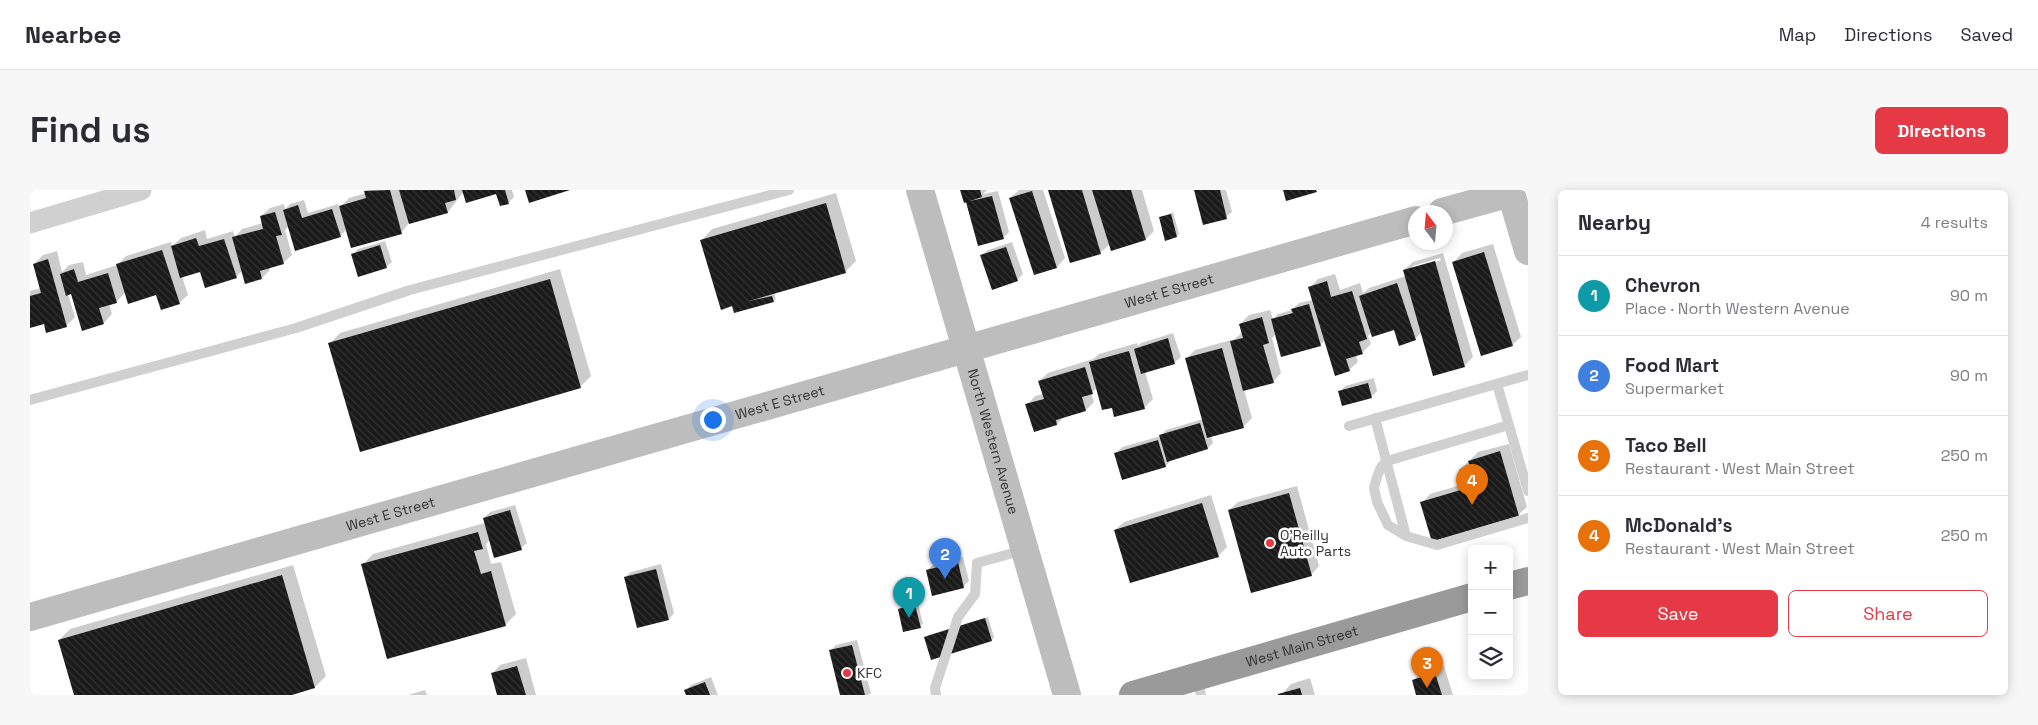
<!DOCTYPE html>
<meta charset="utf-8">
<style>
:root{--surface:#fff;--page:#f7f7f7;--text:#2b2b33;--muted:#7c7c81;--line:#e1e1e2;--accent:#e63946}
body{margin:0;font-family:"Space Grotesk",sans-serif;background:var(--page);color:var(--text)}
.controls{position:absolute;right:15px;bottom:15px;display:grid;overflow:hidden;border-radius:8px;box-shadow:0 2px 12px #0003}
.controls button{width:45px;height:45px;display:grid;place-items:center;padding:0;border:0;border-bottom:1px solid var(--line);background:var(--surface);color:var(--text);font:25px sans-serif}
.compass{position:absolute;left:1378px;top:15px;width:45px;height:45px;border-radius:50%;background:var(--surface);box-shadow:0 2px 12px #0003;rotate:344deg}
.you{position:absolute;left:682px;top:229px;width:18px;height:18px;margin:-12px;border:4px solid #fff;border-radius:50%;background:#1a73e8;box-shadow:0 0 0 8px #1a73e833}
.badge{display:grid;place-items:center;width:32px;height:32px;border-radius:50%;background:var(--accent);color:#fff;font-size:16px;font-weight:700}
.pin{position:absolute;translate:-50% -41px;filter:drop-shadow(0 1px 2px #0008)}
.pin::after{content:'';position:absolute;top:26px;width:18px;height:15px;background:inherit;clip-path:polygon(0 0,100% 0,50% 100%)}
.list{margin:0;padding:0;list-style:none}
h2{display:flex;justify-content:space-between;align-items:center;height:65px;margin:0;padding:0 20px;font-size:21px}
h2 small{font-size:16px;font-weight:400;color:var(--muted)}
.list li{display:grid;grid-template-columns:32px 1fr auto;gap:15px;align-items:center;box-sizing:border-box;height:80px;padding:0 20px;border-top:1px solid var(--line)}
.list b{display:block;font-size:19px;white-space:nowrap}
.list p{margin:0;font-size:16px;white-space:nowrap;color:var(--muted)}
.list em{font-size:16px;font-style:normal;color:var(--muted)}
.actions{display:flex;gap:10px;padding:15px 20px}
.actions a{flex:1;padding:11px 0;border:1px solid var(--accent);border-radius:8px;text-align:center;font-size:18px;color:var(--accent)}
.actions .main{background:var(--accent);color:#fff}
.icon{flex:none;width:28px;height:28px;fill:none;stroke:currentColor;stroke-width:2;stroke-linecap:round;stroke-linejoin:round}
.map{position:relative;flex:none;width:1498px;height:505px;overflow:hidden;border-radius:8px}
header{display:flex;align-items:center;gap:30px;box-sizing:border-box;height:70px;padding:0 25px;background:var(--surface);border-bottom:1px solid var(--line)}
header strong{font-size:24px}
nav{display:flex;gap:28px;margin-inline-start:auto;font-size:18px}
.intro{display:flex;align-items:center;justify-content:space-between;box-sizing:border-box;height:120px;padding:0 30px}
h1{margin:0;font-size:35px}
.button{padding:12px 22px;border-radius:8px;background:var(--accent);color:#fff;font-size:18px;font-weight:700}
main{display:flex;gap:30px;padding:0 30px}
aside{flex:1;background:var(--surface);border-radius:8px;box-shadow:0 2px 12px #0003}
.map>svg:first-child{display:block}
</style>
<header>
<strong>Nearbee</strong>
<nav><a>Map</a><a>Directions</a><a>Saved</a></nav>
</header>
<div class="intro"><h1>Find us</h1><a class="button">Directions</a></div>
<main>
<div class="map">
<svg width="1498" height="505" viewBox="0 0 1498 505">
<defs>
<pattern id="building-back-hatch" width="6" height="6" patternUnits="userSpaceOnUse" patternTransform="scale(1.25)"><rect width="6" height="6" fill="#1a1a1a"/><path d="M-1 5l2 2M0 0l6 6M5-1l2 2" fill="none" stroke="#333"/></pattern>
</defs>
<rect width="100%" height="100%" fill="#fff"/>
<path fill="#0003" fill-rule="evenodd" d="M337,0H482L484,7L478,13L467,2L434,1L418,22L379,33L371,43L317,39L310,46L259,36L255,40L262,65L253,73L239,77L240,80L232,88L212,81L206,87L171,81L152,86L158,105L149,113L127,104L96,102L86,112L79,114L82,124L74,133L41,103L38,104L45,127L36,136L15,133L0,137V101L11,98L4,74L13,65L27,61L32,82L39,75L53,72L56,85L87,75L96,66L141,52L142,56L151,48L175,40L177,49L203,41L205,47L212,39L233,33L231,26L240,18L254,14L255,19L260,14L274,10L278,23L308,14L309,18L319,8L336,3Z
M931,0H957L953,4L968,1L979,42L973,48L937,10Z
M989,0H1013L1035,68L1027,77L980,8Z
M1019,0H1112L1124,41L1116,49L1080,54L1070,63Z
M1165,0H1196L1202,22L1196,27Z
M806,3L826,71L815,82L744,103L746,109L743,111L705,122L672,50L682,39Z
M1143,22L1149,44L1146,46L1130,28Z
M355,51L362,72L356,77L322,65L328,59Z
M982,52L993,84L987,90L952,65L958,60Z
M1463,54L1491,147L1482,155L1424,72L1432,63Z
M1413,63L1443,167L1434,176L1392,142L1385,149L1365,138L1342,142L1338,146L1341,154L1332,163L1326,165L1328,172L1319,180L1295,150L1290,155L1246,144L1242,148L1251,183L1243,192L1214,200L1222,228L1213,237L1181,245L1183,253L1178,258L1141,270L1136,276L1086,263L1092,257L1131,246L1136,240L1173,229L1157,168L1165,160L1201,150V152L1213,142L1210,134L1219,125L1240,120L1243,129L1248,124L1262,120L1269,113L1283,110L1279,98L1288,89L1305,84L1310,100L1330,93L1333,103L1339,98L1376,86L1374,80L1383,72ZM1410,68L1411,70L1383,78V76Z
M530,79L561,186L550,197L300,153L310,143Z
M1143,143L1151,167L1145,172L1115,182L1123,209L1114,218L1082,216L1067,198L1061,203L1064,212L1056,220L1034,227L1027,234L1004,240L997,215L1005,206L1013,204L1009,191L1018,183L1063,169L1069,164L1107,153L1108,156L1111,153Z
M1344,188L1347,201L1341,207L1310,202L1315,196Z
M1479,254L1497,317L1488,325L1392,313L1400,304L1434,294L1430,280L1448,262Z
M1267,296L1289,376L1281,385L1199,320L1208,312Z
M1181,305L1197,357L1188,366L1085,340L1094,332Z
M485,315L497,353L491,358L460,350L456,354L461,374L471,372L486,424L475,435L332,375L343,364L455,333L454,328L460,322Z
M933,367L939,391L933,397L897,380L903,375Z
M631,374L644,423L639,429L595,387L601,382Z
M263,375L296,486L285,497L258,505H45L29,450L40,439Z
M888,413L893,434L890,436L869,419L872,417Z
M958,427L964,447L962,450L896,448L898,445Z
M827,450L841,503L838,505H812L800,461L806,455Z
M496,468L506,505H468L462,484L470,475Z
M1414,476L1423,505H1388L1383,491L1392,482Z
M681,487L688,505H657L655,501L661,495Z
M1280,488L1285,505H1251L1261,494Z
M395,500L397,505H378Z"/>
<path fill="url(#building-back-hatch)" d="M360,0L372,44L321,58L309,16L336,8L334,1Z
M369,0H424L426,10L415,13L418,23L379,34Z
M432,0H475L479,14L470,16L466,4L436,13Z
M495,0H540L499,13Z
M930,0H950L952,7L934,13Z
M1018,0H1052L1071,64L1040,73Z
M1062,0H1101L1116,50L1081,61Z
M1164,0H1190L1197,29L1173,35Z
M1253,0H1286L1287,2L1256,11Z
M1002,1L1027,78L1004,85L979,8Z
M962,6L974,49L948,56L936,12Z
M796,13L816,83L719,111L742,106L744,112L704,123L702,116L691,120L670,50Z
M268,15L272,28L302,19L311,47L265,61L253,20Z
M245,22L252,45L246,46L254,74L230,81L232,89L215,94L202,47L233,39L230,26Z
M1141,24L1147,47L1135,51L1129,27Z
M166,48L169,56L194,49L207,88L175,98L170,82L150,88L141,56Z
M350,55L357,78L328,87L321,64Z
M976,57L988,91L962,100L950,65Z
M132,60L150,114L131,120L126,105L98,114L86,74Z
M1454,62L1483,156L1451,166L1422,72Z
M18,69L37,137L16,143L14,134L0,138V106L11,103L3,74Z
M1405,71L1435,177L1403,186L1373,80Z
M44,79L48,92L78,83L87,113L69,118L74,134L52,141L41,104L36,106L30,84Z
M520,89L551,198L330,262L298,153Z
M1297,91L1301,107L1322,101L1337,149L1329,152L1333,164L1316,169L1320,181L1305,186L1278,97Z
M1367,93L1386,150L1369,156L1364,140L1342,147L1329,106Z
M1279,114L1291,156L1251,167L1241,129L1263,123L1261,119Z
M1232,127L1239,153L1233,155L1244,193L1213,201L1200,151L1213,148L1209,134Z
M1138,148L1145,174L1111,184L1104,159Z
M1192,158L1214,238L1177,248L1155,168Z
M1099,161L1115,219L1084,227L1082,218L1072,220L1059,172Z
M1055,177L1063,204L1052,207L1056,221L1026,230L1027,235L1004,242L995,214L1014,209L1008,191Z
M1338,193L1342,208L1312,216L1308,201Z
M1170,233L1178,259L1137,272L1129,245Z
M1128,250L1136,277L1092,290L1084,263Z
M1470,261L1489,326L1402,352L1390,312L1434,299L1429,280L1440,276L1438,271Z
M1259,303L1282,386L1221,403L1198,320Z
M1172,313L1189,367L1100,393L1084,340Z
M480,320L492,360L464,368L453,328Z
M448,342L453,359L444,361L451,384L461,381L476,436L357,469L331,374Z
M928,372L934,398L902,406L896,380Z
M626,379L639,430L607,438L594,387Z
M252,385L285,498L262,505H44L28,450Z
M885,415L891,438L873,442L868,419Z
M955,428L962,451L901,470L894,447Z
M822,455L835,505H810L799,460Z
M487,476L496,505H467L461,483Z
M1405,483L1412,505H1386L1382,490Z
M675,492L680,505H656L654,500Z
M1270,498L1272,505H1248V504Z"/>
<g fill="none" stroke-linecap="round" stroke-linejoin="round">
<path stroke="#d0d0d0" stroke-width="10" d="M1467,194L1498,301
M0,210L266,138L380,100L759,0
M1345,228L1376,346
M1479,235L1357,271L1351,277L1347,287L1344,298L1347,312L1358,335L1376,346L1407,355L1498,328
M1319,236L1498,185
M1166,487L1171,505
M906,505L905,498L928,427L945,404L947,373L994,360"/>
<path stroke="#d0d0d0" stroke-width="21" d="M0,33L111,0"/>
<g stroke="#bdbdbd" stroke-width="28">
<path id="s1" d="M890,0L1037,505"/>
<path d="M1412,22L1481,3L1498,61"/>
<path id="s2" d="M0,427L1386,30"/>
</g>
<g stroke="#9a9a9a" stroke-width="28">
<path d="M1479,396L1498,391"/>
<path id="s3" d="M1103,505L1442,407"/>
</g>
</g>
<g fill="#e63946" stroke="#fff" stroke-width="2">
<circle cx="1240" cy="353" r="5"/>
<circle cx="817" cy="483" r="5"/>
</g>
<g text-anchor="middle" stroke-width="5" stroke-linejoin="round" paint-order="stroke">
<g font-size="14" fill="#333" stroke="#fff">
<text dy="5" stroke="none"><textPath href="#s2" startOffset="1185">West E Street</textPath></text>
<text dy="5" stroke="none"><textPath href="#s2" startOffset="780">West E Street</textPath></text>
<text dy="5" stroke="none"><textPath href="#s1" startOffset="262">North Western Avenue</textPath></text>
<text dy="5" stroke="none"><textPath href="#s2" startOffset="375">West E Street</textPath></text>
<text dy="5" stroke="none"><textPath href="#s3" startOffset="176">West Main Street</textPath></text>
</g>
<g font-size="14" fill="#333" stroke="#fff" text-anchor="start">
<text x="1250" y="350">O'Reilly<tspan x="1250" dy="16">Auto Parts</tspan></text>
<text x="827" y="488">KFC</text>
</g>
</g>
</svg>
<div class="controls">
<button>+</button>
<button>−</button>
<button><svg class="icon" aria-label="layers" viewBox="0 0 24 24"><path d="M12 4l9 5-9 5-9-5zM3 14l9 5 9-5"/></svg></button>
</div>
<svg class="compass" viewBox="-18 -18 36 36"><path d="M0-13l5 13h-10z" fill="#e53935"/><path d="M0 13l5-13h-10z" fill="#7c7c81"/></svg>
<div class="you"></div>
<div class="pin badge" style="left:879px;top:428px;background:#0f9aa8">1</div>
<div class="pin badge" style="left:915px;top:389px;background:#3f7fe0">2</div>
<div class="pin badge" style="left:1397px;top:498px;background:#e8710a">3</div>
<div class="pin badge" style="left:1442px;top:315px;background:#e8710a">4</div>
</div>
<aside>
<h2>Nearby<small>4 results</small></h2>
<ul class="list">
<li><span class="badge" style="background:#0f9aa8">1</span><div><b>Chevron</b><p>Place · North Western Avenue</p></div><em>90 m</em></li>
<li><span class="badge" style="background:#3f7fe0">2</span><div><b>Food Mart</b><p>Supermarket</p></div><em>90 m</em></li>
<li><span class="badge" style="background:#e8710a">3</span><div><b>Taco Bell</b><p>Restaurant · West Main Street</p></div><em>250 m</em></li>
<li><span class="badge" style="background:#e8710a">4</span><div><b>McDonald's</b><p>Restaurant · West Main Street</p></div><em>250 m</em></li>
</ul>
<div class="actions"><a class="main">Save</a><a>Share</a></div>
</aside>
</main>
